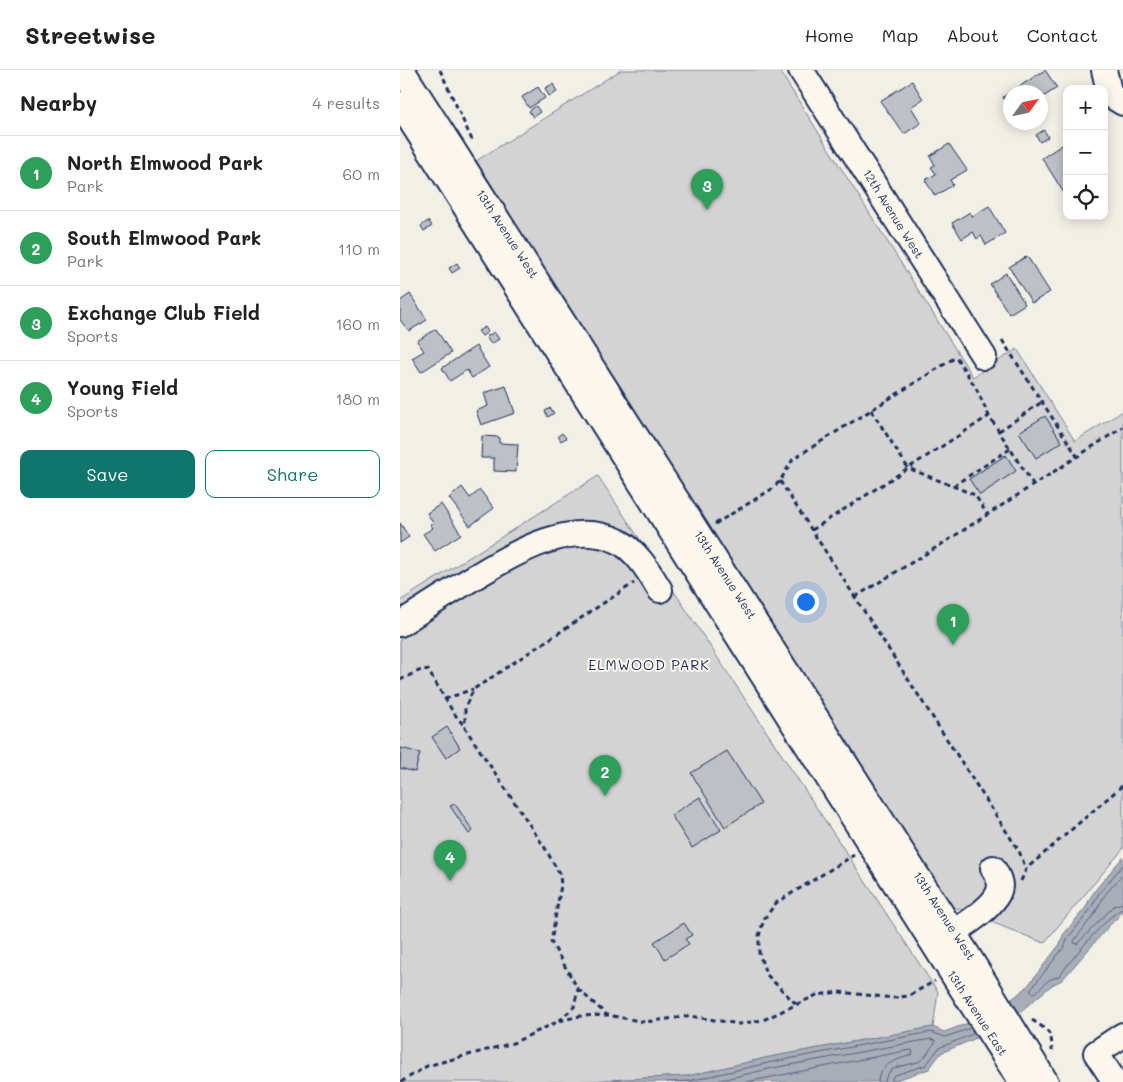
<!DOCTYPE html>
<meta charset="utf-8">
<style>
:root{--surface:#fff;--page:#f6f6f6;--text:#222;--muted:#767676;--line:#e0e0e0;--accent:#0f766e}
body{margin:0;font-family:Mali,sans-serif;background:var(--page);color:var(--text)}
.controls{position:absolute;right:15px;top:15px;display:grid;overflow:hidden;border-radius:10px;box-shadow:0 2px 12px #0003}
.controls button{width:45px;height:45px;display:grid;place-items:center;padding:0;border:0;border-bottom:1px solid var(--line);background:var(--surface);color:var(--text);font:25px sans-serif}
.compass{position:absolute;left:603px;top:15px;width:45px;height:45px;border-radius:50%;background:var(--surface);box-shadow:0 2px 12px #0003;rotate:57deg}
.you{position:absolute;left:405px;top:531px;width:18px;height:18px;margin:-12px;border:4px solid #fff;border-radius:50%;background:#1a73e8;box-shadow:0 0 0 8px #1a73e833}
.badge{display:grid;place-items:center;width:32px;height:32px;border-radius:50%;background:var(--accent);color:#fff;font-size:16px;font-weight:700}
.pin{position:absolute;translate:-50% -41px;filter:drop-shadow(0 1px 2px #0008)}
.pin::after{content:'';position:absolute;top:26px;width:18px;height:15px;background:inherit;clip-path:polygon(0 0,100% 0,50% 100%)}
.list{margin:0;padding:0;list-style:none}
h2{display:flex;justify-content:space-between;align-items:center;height:65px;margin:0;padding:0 20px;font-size:21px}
h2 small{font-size:16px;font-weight:400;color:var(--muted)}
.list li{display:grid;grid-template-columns:32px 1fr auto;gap:15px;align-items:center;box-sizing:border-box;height:75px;padding:0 20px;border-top:1px solid var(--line)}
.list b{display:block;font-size:19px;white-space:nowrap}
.list p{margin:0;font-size:16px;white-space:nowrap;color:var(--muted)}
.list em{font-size:16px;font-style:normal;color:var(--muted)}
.actions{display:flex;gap:10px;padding:15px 20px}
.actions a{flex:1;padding:11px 0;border:1px solid var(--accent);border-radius:10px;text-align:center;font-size:18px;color:var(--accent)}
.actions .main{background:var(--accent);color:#fff}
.icon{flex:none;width:28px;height:28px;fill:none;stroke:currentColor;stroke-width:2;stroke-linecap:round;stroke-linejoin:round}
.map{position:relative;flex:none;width:723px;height:1012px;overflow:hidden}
header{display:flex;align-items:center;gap:30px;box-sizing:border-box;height:70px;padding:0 25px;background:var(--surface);border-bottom:1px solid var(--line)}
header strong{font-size:24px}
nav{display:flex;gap:28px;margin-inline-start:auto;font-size:18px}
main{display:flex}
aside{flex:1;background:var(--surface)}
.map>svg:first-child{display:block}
</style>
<header>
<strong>Streetwise</strong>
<nav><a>Home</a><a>Map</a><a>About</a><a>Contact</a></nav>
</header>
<main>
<aside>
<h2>Nearby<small>4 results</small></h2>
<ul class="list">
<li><span class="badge" style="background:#2e9e5b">1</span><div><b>North Elmwood Park</b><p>Park</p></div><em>60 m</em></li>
<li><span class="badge" style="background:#2e9e5b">2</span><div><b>South Elmwood Park</b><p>Park</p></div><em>110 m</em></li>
<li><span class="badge" style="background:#2e9e5b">3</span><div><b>Exchange Club Field</b><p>Sports</p></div><em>160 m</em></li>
<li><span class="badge" style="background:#2e9e5b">4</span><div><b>Young Field</b><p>Sports</p></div><em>180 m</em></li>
</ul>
<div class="actions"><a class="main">Save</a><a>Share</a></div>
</aside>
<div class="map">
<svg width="723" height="1012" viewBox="0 0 723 1012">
<rect width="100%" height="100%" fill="#f2efe6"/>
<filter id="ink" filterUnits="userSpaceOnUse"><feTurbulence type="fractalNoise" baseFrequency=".02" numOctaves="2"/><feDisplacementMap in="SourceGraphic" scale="10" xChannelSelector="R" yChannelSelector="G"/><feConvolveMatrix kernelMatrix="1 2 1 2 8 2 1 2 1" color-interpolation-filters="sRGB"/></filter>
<g filter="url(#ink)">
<path fill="#d2d3d2" stroke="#768198" d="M221,0H379L573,307L617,279L675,371L723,341V779L644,873L546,834L76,91Z
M198,406L538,922L533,957L370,987L288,1006L169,1012H0V531Z"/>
<path fill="#a9adb7" stroke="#707b93" d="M723,787V842L709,856L662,910L652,915L602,957L541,983L529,999L490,1012H169L288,1006L370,987L533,957L544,962L593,944L626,918L660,874L663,865L686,837L690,828L696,819Z"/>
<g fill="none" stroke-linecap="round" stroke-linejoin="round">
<path stroke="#546182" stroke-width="1" d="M723,795L699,823L690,840L668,868L664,877L631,919V922L635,923L649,910L659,906C669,893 710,841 723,839
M723,804L704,826L695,843L674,871V873L677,874L714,836L723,833
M267,1012L289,1011L372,992L531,962L545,967L571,958
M312,1012L373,998L531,969L535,970V973C530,978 527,986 522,990C510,997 487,993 485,1012
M346,1012L510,980L513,981L512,985C497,990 479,993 478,1012
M492,1012V1008L495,1005L526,995L539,978L575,963"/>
</g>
<path fill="#bdc0c4" stroke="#1b2f5e" d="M645,0L657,18L640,29V22H610V40L603,27Z
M512,11L523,29L511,37L521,53L504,64L480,31Z
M153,14L157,22L149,26L145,18Z
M138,17L145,28L129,38L122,27Z
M136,36L140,42L133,47L129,41Z
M644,60L648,67L640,72L636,65Z
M549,74L567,100L550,110L553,115L535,126L525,110L536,104L531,97L535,95L530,86Z
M662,75L667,83V122L664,123L642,88Z
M589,136L605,163L586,175L581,166L577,169L573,162L562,169L552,153L570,142L572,146Z
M28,151L32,156L24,161L21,156Z
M627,186L650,222L632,233L609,197Z
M57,193L60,198L52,203L49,198Z
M606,203L625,234L609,244L590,214Z
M10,224L27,250L9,261L0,250V231Z
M85,257L88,262L82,266L78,261Z
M36,259L51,283L21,302L12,288L24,281L17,271Z
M94,262L99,269L91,274L86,267Z
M76,276L89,297L72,308L67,300L50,311L42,298Z
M106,316L115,343L81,355L76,341L88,336L84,323Z
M150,338L154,343L148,347L145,341Z
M645,346L662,372L636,388L619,362Z
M162,363L166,368L161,371L158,366Z
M82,366L99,367V373L118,374L116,402L94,401V388H81Z
M606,385L616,401L580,425L569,409Z
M62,417L70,428L80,420L94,438L70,456L49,428Z
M41,434L61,464L35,481L23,464L33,458L30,454L33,453L27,443Z
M0,453L9,467L0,473Z
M47,657L60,678L46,688L32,667Z
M1,678L20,683L15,702L0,698Z
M327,681L361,734L325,757L291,703Z
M300,727L321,760L292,778L271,745Z
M55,734L73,761L69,764L50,736Z
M284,853L292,865L285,869L289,874L265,889L254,872Z"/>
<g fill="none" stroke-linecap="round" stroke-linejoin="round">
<g stroke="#1b2f5e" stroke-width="28">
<path id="minor" d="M2,0L566,882L646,1012
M401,0L584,287
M704,0L710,25L723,33
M0,34L621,1012
M0,554C23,539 45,525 68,511C109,487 169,447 218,471C237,481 249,502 260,520
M541,870C557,860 599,836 600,816C600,809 596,803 593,798
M715,1012L696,983L723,965"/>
</g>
<path stroke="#1b2f5e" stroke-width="3" stroke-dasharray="5 4" stroke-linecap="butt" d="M40,0L72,70
M602,270L677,386
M471,340L508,398L575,425L587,444
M599,361L642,332
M380,411L619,781L626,799
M553,416L610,379
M315,454L372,419L380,411L393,389L556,287L576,318L589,346L633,414
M412,460L589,346
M455,527L542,474L723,357
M0,610L23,599L28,600L53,642L65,657
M45,629L73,619
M621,811L626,799L723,715
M178,919L207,945
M396,934L366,904L359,883V866L364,849L376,833L454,785
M632,950C648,961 652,961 652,981
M159,951L174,937L178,919L151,872L161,815L160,805L145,778L65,658V637L74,619L234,513
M1,1012L27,996L113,973L159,951L180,946L207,945L245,952L290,946L339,954L363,950L417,925L439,922L493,928L508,926L535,911"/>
<use href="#minor" stroke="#fbf7ec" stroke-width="24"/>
</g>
</g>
<g text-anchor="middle" stroke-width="4" stroke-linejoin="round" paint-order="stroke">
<g font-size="12" fill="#1b2f5e" stroke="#fbf7ec">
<text transform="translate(493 144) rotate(58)" y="4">12th Avenue West</text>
<text transform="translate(107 164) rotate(57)" y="4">13th Avenue West</text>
<text transform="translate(325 505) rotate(57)" y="4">13th Avenue West</text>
<text transform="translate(544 846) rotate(57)" y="4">13th Avenue West</text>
<text transform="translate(577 943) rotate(57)" y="4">13th Avenue East</text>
</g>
<g font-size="14" letter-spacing="1" fill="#1b2f5e" stroke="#fbf7ec">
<text x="249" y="600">ELMWOOD PARK</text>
</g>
</g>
</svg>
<div class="controls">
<button>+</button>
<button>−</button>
<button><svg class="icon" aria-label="locate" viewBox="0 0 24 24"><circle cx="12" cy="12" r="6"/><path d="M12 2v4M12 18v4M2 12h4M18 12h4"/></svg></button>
</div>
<svg class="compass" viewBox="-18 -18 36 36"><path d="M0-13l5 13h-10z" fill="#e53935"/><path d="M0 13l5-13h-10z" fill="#767676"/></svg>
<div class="you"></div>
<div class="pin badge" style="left:553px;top:575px;background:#2e9e5b">1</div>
<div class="pin badge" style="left:205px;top:726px;background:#2e9e5b">2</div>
<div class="pin badge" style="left:307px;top:140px;background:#2e9e5b">3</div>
<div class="pin badge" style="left:50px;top:811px;background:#2e9e5b">4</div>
</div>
</main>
